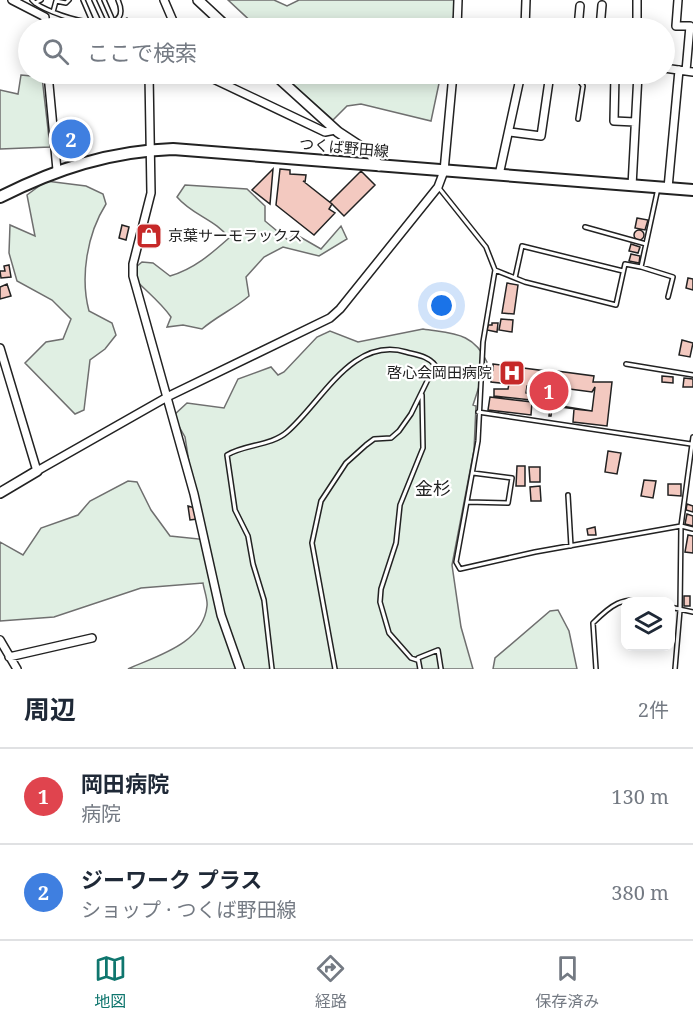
<!DOCTYPE html>
<html lang="ja">
<meta charset="utf-8">
<style>
:root{--surface:#fff;--page:#f6f6f7;--text:#1f2937;--muted:#747a83;--line:#e0e1e3;--accent:#0f766e}
body{margin:0;font-family:"Noto Serif","Noto Sans JP",serif;background:var(--page);color:var(--text)}
.controls{position:absolute;right:18px;bottom:18px;display:grid;overflow:hidden;border-radius:12px;box-shadow:0 3px 15px #0003}
.controls button{width:54px;height:54px;display:grid;place-items:center;padding:0;border:0;border-bottom:2px solid var(--line);background:var(--surface);color:var(--text);font:30px sans-serif}
.you{position:absolute;left:442px;top:306px;width:21px;height:21px;margin:-15px;border:4px solid #fff;border-radius:50%;background:#1a73e8;box-shadow:0 0 0 9px #1a73e833}
.badge{display:grid;place-items:center;width:39px;height:39px;border-radius:50%;background:var(--accent);color:#fff;font-size:20px;font-weight:700}
.pin{position:absolute;translate:-50% -50%;border:3px solid #fff;box-shadow:0 2px 6px #0006}
.list{margin:0;padding:0;list-style:none}
h2{display:flex;justify-content:space-between;align-items:center;height:78px;margin:0;padding:0 24px;font-size:26px}
h2 small{font-size:20px;font-weight:400;color:var(--muted)}
.list li{display:grid;grid-template-columns:39px 1fr auto;gap:18px;align-items:center;box-sizing:border-box;height:96px;padding:0 24px;border-top:2px solid var(--line)}
.list b{display:block;font-size:22px;white-space:nowrap}
.list p{margin:0;font-size:20px;white-space:nowrap;color:var(--muted)}
.list em{font-size:20px;font-style:normal;color:var(--muted)}
.icon{flex:none;width:33px;height:33px;fill:none;stroke:currentColor;stroke-width:2;stroke-linecap:round;stroke-linejoin:round}
.map{position:relative;flex:none;width:693px;height:669px;overflow:hidden}
.search{position:absolute;background:var(--surface);box-shadow:0 3px 15px #0003;left:18px;right:18px;top:18px;height:66px;display:flex;align-items:center;gap:15px;box-sizing:border-box;padding:0 21px;border-radius:33px;color:var(--muted);font-size:22px}
.sheet{height:270px;background:var(--surface)}
nav{display:flex;justify-content:space-around;align-items:center;box-sizing:border-box;height:84px;border-top:2px solid var(--line);background:var(--surface);font-size:16px;color:var(--muted)}
nav a{display:grid;justify-items:center;gap:3px}
nav .on{color:var(--accent)}
.map>svg:first-child{display:block}
</style>
<div class="map">
<svg width="693" height="669" viewBox="0 0 693 669">
<rect width="100%" height="100%" fill="#fff"/>
<path fill="#e0efe3" stroke="#6f6f6f" stroke-width="1.5" d="M228,0H274L287,6L299,0H457L451,28H258Z
M281,74H441L431,121L361,104L347,106L333,120Z
M21,75L42,77L50,147L0,149V90L18,94Z
M46,181L86,186L103,194L106,204C87,234 80,277 89,311L112,323L116,335L105,349L90,360L84,410L75,414L25,363L46,342L63,339L71,319L52,300L17,281L9,253L10,225L35,236L27,195Z
M185,185L247,189L265,206V221L288,240L295,234L321,249L341,226L347,239L319,256L283,247L264,257L246,277L249,296C234,309 217,316 202,329L183,325L167,327L171,317C159,300 143,289 129,273L142,262L153,263L170,276C194,269 211,254 229,238C216,220 192,215 177,197Z
M423,329C453,334 473,332 487,362L473,405L476,406L474,450L452,565L461,627L473,669H128C156,656 203,644 207,606C208,600 204,590 203,583L141,588L54,617L0,621V542L23,555L41,528L78,515L90,501L128,481L137,482L151,510L170,536L208,540L194,494L185,437L173,416L187,403L224,408L238,379L271,367L278,375L284,372L317,337L330,331L358,342Z
M558,610L569,631L577,669H493L495,658L550,611Z"/>
<path fill="#f3c9c0" stroke="#222" stroke-width="1.5" d="M127,18L131,25L125,28L121,21Z
M273,169L270,204L252,190Z
M280,169L290,170V174L306,175L305,182L303,181L332,204L329,209L335,213L314,235L276,205Z
M361,171L375,185L344,216L330,202Z
M637,218L648,220L645,230L635,228Z
M122,225L129,227L126,240L119,238Z
M634 235a5 5 0 1 1 10 0a5 5 0 1 1-10 0Z
M631,244L640,247L638,253L629,251Z
M631,254L640,256L639,263L629,261Z
M9,265L11,277L1,278L0,271H5L4,266Z
M688,278L693,279V290L686,288Z
M507,283L518,285L514,314L502,313Z
M7,284L11,296L0,299V287Z
M501,319L513,320L512,332L499,330Z
M492,323H498L497,332L487,330L488,325H492Z
M682,340L693,343L690,357L679,355Z
M493,364L546,371L544,388L527,386L526,393L532,394L531,400L494,396V389H508L509,384L491,382L490,370H493Z
M549,370L594,376L593,382H612L607,426L573,422L574,409L592,411L595,387L592,392L547,386Z
M662,376L673,377V383L662,382Z
M684,378L693,379V387H683Z
M549,386V404L592,411L552,406L551,416H549L550,406L532,404V402L546,404Z
M490,397L532,402L531,415L488,410Z
M608,451L621,453L617,474L605,472Z
M517,466H525V486H516Z
M529,467H540V482H530Z
M644,480L656,481L653,498L641,496Z
M668,484H681V496L668,495Z
M540,486L541,501H531L530,487Z
M687,504L693,506V512L686,510Z
M188,506L195,508L197,519L190,520Z
M687,514L693,516V526L685,524Z
M595,527L596,535H588L587,529Z
M688,535L693,536V553L685,552Z
M684,596H690V606H684Z"/>
<g fill="none" stroke-linecap="round" stroke-linejoin="round">
<g stroke="#222" stroke-width="6">
<path id="lane" d="M32,0C42,13 138,45 118,0
M83,0L92,21
M94,0L105,24
M104,0L114,23
M35,3L41,0
M53,12L56,1L66,3L69,0
M575,74L583,86L578,119
M439,188L486,247L495,270L483,342L478,441L456,562L460,569L535,552L681,526L693,529
M585,227L646,244
M641,267L673,277L668,297
M495,270L525,282L616,305L625,264L641,267L658,188
M515,278L522,246L623,271
M626,364L693,375
M478,412L691,444
M568,495L571,546
M467,502L508,503L512,478L473,473
M670,607L693,612
M417,660L411,658L389,633L380,602L381,589L396,543L400,505L423,448L422,395
M272,669L264,600L253,564L248,536L235,510L227,455C245,444 271,446 287,432C322,402 352,336 406,352C417,355 428,356 435,365L411,414L399,431L391,438L374,439L366,445L346,463L321,501L312,543L335,669
M420,669L418,658L438,650L441,669
M596,669L593,623C610,606 623,595 648,602
M675,669L680,610L681,526L693,437"/>
</g>
<g stroke="#222" stroke-width="10">
<path id="street" d="M12,0L45,17V28
M164,0L176,28
M637,0V28
M678,0L676,26H690L686,71
M620,25V28
M457,28L458,0
M525,28L526,0
M578,28L580,6
M600,28L602,5
M664,68L693,72
M48,74L57,170
M149,74L151,193L133,264V276L194,494L221,615L240,669
M203,74L325,132L335,130
M615,74L614,121L635,122
M510,132L541,136L550,74
M499,175L521,74
M632,186L638,74
M668,188L679,70
M0,348L37,471L169,396L330,318L340,309L438,187L444,171L453,74
M0,640L17,669
M9,657L92,638"/>
</g>
<g stroke="#222" stroke-width="12">
<path id="secondary" d="M198,0L228,28
M274,74L338,132L370,153L379,166
M0,493L37,471"/>
</g>
<g stroke="#222" stroke-width="14">
<path id="primary" d="M0,197C56,169 110,151 173,149L693,190"/>
</g>
<use href="#lane" stroke="#fff" stroke-width="3"/>
<use href="#street" stroke="#fff" stroke-width="7"/>
<use href="#secondary" stroke="#fff" stroke-width="9"/>
<use href="#primary" stroke="#fff" stroke-width="10"/>
</g>
<defs>
<g id="shop-square" transform="scale(1.35)"><rect x="-9" y="-9" width="18" height="18" rx="4" fill="#c62828" stroke="#fff"/><path d="M-5-2.5h2.3a2.7 3.5 0 0 1 5.4 0H5L5.5 6h-11ZM-1.5-2.5h3a1.5 2.3 0 0 0-3 0Z" fill="#fff"/></g>
<g id="hospital-square" transform="scale(1.35)"><rect x="-9" y="-9" width="18" height="18" rx="4" fill="#c62828" stroke="#fff"/><path d="M-5-5h3v3.5h4V-5h3V5h-3V1.5h-4V5h-3Z" fill="#fff"/></g>
</defs>
<g fill-rule="evenodd">
<use href="#shop-square" x="149" y="236"/>
<use href="#hospital-square" x="512" y="373"/>
</g>
<g text-anchor="middle" stroke-width="4.5" stroke-linejoin="round" paint-order="stroke">
<g font-size="15" fill="#222" stroke="#fff">
<text transform="translate(344 148) rotate(5)" y="5">つくば野田線</text>
</g>
<g font-size="15" fill="#222" stroke="#fff" text-anchor="start">
<text x="168" y="241">京葉サーモラックス</text>
<text x="492" y="378" text-anchor="end">啓心会岡田病院</text>
</g>
<g font-size="18" fill="#222" stroke="#fff">
<text x="433" y="495">金杉</text>
</g>
</g>
</svg>
<div class="controls">
<button><svg class="icon" aria-label="layers" viewBox="0 0 24 24"><path d="M12 4l9 5-9 5-9-5zM3 14l9 5 9-5"/></svg></button>
</div>
<div class="you"></div>
<div class="pin badge" style="left:549px;top:391px;background:#e0444e">1</div>
<div class="pin badge" style="left:71px;top:139px;background:#3f7fe0">2</div>
<div class="search"><svg class="icon" aria-label="search" viewBox="0 0 24 24"><circle cx="10" cy="10" r="6"/><path d="M15 15l6 6"/></svg>ここで検索</div>
</div>
<section class="sheet">
<h2>周辺<small>2件</small></h2>
<ul class="list">
<li><span class="badge" style="background:#e0444e">1</span><div><b>岡田病院</b><p>病院</p></div><em>130 m</em></li>
<li><span class="badge" style="background:#3f7fe0">2</span><div><b>ジーワーク プラス</b><p>ショップ · つくば野田線</p></div><em>380 m</em></li>
</ul>
</section>
<nav>
<a class="on"><svg class="icon" aria-label="map" viewBox="0 0 24 24"><path d="M3 6l6-2 6 2 6-2v14l-6 2-6-2-6 2zM9 4v14M15 6v14"/></svg>地図</a>
<a><svg class="icon" aria-label="directions" viewBox="0 0 24 24"><path d="M12 3l9 9-9 9-9-9zM9 14v-3h6M13 9l2 2-2 2"/></svg>経路</a>
<a><svg class="icon" aria-label="saved" viewBox="0 0 24 24"><path d="M7 4h10v16l-5-4-5 4z"/></svg>保存済み</a>
</nav>
